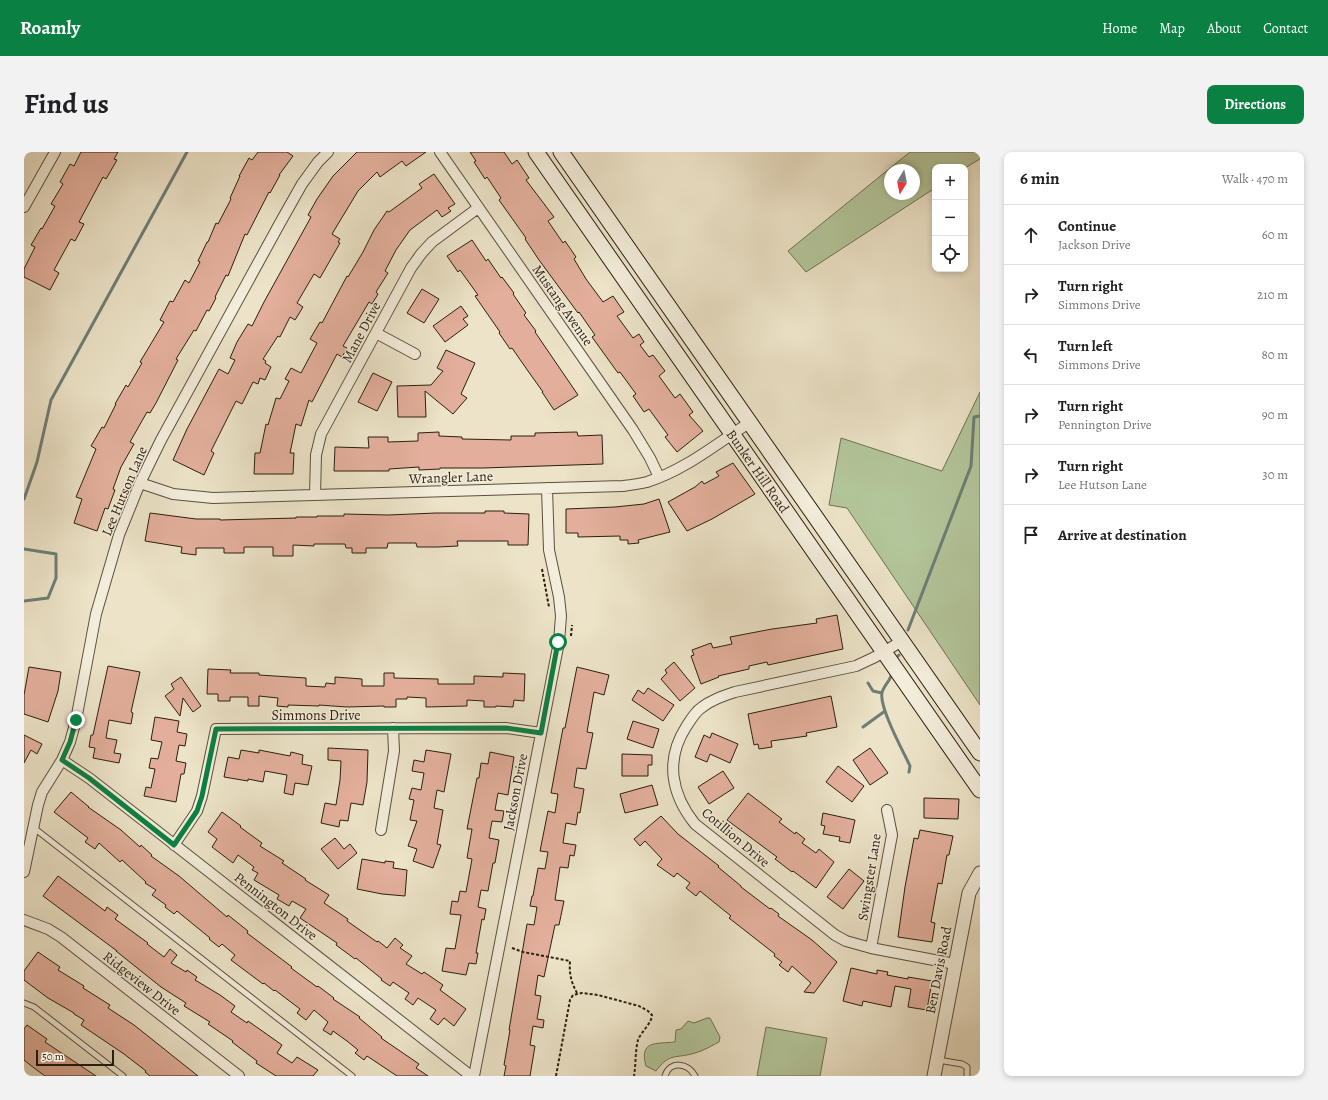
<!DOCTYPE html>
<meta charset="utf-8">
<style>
:root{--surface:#fff;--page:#f2f2f2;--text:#202124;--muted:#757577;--line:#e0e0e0;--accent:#0b8043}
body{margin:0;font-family:Alegreya,serif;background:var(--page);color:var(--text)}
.controls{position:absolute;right:12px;top:12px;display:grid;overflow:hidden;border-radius:8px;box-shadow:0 2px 6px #0003}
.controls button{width:36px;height:36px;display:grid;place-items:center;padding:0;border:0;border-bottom:1px solid var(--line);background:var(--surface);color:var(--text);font:20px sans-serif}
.compass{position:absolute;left:860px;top:12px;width:36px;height:36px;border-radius:50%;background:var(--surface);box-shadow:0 2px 6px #0003;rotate:190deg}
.scale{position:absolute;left:12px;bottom:10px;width:78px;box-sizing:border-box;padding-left:4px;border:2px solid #2b1f0f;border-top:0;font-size:11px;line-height:14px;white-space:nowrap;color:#2b1f0f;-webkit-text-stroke:3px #f3eddb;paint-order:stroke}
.stop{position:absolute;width:12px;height:12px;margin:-9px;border:3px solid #0b8043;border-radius:50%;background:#fff}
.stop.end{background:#0b8043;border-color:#fff;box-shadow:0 1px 4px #0008}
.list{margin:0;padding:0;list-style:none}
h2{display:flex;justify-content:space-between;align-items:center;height:52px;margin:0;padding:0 16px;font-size:17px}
h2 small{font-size:13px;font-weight:400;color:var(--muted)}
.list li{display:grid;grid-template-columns:26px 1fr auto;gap:12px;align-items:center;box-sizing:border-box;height:60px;padding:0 16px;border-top:1px solid var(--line)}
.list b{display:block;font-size:15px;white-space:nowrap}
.list p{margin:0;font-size:13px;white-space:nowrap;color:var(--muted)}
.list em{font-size:13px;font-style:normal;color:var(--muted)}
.icon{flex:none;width:22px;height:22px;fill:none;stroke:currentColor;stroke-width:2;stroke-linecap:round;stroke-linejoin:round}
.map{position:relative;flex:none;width:956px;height:924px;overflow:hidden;border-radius:8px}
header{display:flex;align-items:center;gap:24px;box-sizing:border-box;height:56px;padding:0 20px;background:var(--accent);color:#fff}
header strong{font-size:19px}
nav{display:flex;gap:22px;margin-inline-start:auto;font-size:14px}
.intro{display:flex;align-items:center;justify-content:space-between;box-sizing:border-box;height:96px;padding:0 24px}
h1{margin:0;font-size:28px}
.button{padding:10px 18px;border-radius:8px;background:var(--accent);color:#fff;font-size:14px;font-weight:700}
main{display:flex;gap:24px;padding:0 24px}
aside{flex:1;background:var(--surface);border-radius:8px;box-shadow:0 2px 6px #0003}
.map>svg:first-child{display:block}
</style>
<header>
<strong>Roamly</strong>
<nav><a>Home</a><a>Map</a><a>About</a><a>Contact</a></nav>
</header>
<div class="intro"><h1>Find us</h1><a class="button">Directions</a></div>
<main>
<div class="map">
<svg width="956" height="924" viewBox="0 0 956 924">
<rect width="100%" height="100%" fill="#ece3c8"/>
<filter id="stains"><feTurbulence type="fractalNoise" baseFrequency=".005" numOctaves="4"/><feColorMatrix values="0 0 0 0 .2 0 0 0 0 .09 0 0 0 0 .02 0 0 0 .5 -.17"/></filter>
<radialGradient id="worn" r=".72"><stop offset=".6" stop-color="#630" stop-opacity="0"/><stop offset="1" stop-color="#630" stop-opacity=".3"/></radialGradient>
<path fill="#b3c59a" stroke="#6f7254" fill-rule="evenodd" d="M886,0H956V7L941,16V15H911V36L782,120L764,99ZM866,18H890V42H866Z
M956,240V553L823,356L805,353L817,286L918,319Z
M683,866H686L696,885L695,890C687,894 679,899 671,901C652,907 646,900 632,919L622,914C615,888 632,892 651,890L652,878L657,877L664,869L670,871Z
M742,875L803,886L796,924H733Z"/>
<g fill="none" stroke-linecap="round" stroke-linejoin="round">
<path stroke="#6e7e77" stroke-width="3" d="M0,347L13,310L27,248L163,0
M0,397L32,402V426L24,446L0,449
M884,478L947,314L950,265L956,264
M874,504L875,503
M867,524C865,530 859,535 858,541C855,555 879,599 886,614L885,620
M844,531L849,539L858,541
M839,575L861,559"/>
</g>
<path fill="#e3af9c" stroke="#2b1f0f" d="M57,0H94L90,7L93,8L82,27L79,25L55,70L60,72L51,89L47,87L30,118L35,121L26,138L0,125V117L11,95L7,93L17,76L18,77L31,54L27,52L39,32L36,30L46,12L50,14Z
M234,0H263L269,4L255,23H256L246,41L245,40L223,83L221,82L204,124L202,123L191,145L192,146L185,159L183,158L172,179L170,178L152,207L154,208L132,251L126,261L123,260L106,290L110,292L97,315L89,337L91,338L84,357L81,356L73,379L50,371L58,347L52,345L72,297L67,294L78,275L80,276L92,252H91L102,233L104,235L118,211L116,210L140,170L136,168L146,149L149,150L161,128L165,131L176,110L174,109L183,90H184L192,71L194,72L207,47L206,46L216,24H215L225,6L228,8Z
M333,0H402L382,14L378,9L356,25L353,20L334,39L308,82L316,87L314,90L316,91L296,126L290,122L273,151L279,155L271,168L266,165L256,185L254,184L239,207L242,209L241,211L247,215L241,228L236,226L234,232L229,230L218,252L212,249L187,299L190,301L180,323L149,308L163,277L195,217L204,222L211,208L206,206L213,190L224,172L228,174L240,150L287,65L284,63L293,47L309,24Z
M446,0H480L488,12L493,8L505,26L502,28L530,65L524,69L539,91L541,89L552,105L550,107L562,127L579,150L589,144L600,160L593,164L609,186L615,182L620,190L616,193L625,205L629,203L641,219L635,224L651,246L656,242L669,260L665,263L679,279L653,300L641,285L644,283L625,257L620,260L609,244L612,242L596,220L594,221L568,185L571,183L555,160L554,161L515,108L501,87L502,86L475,48L477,46L463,25L461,27L450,10L452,9Z
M410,22L431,52L424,56L427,59L418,65L413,58L386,78L372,98L361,119L364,121L352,140L354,142L348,152L345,150L319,194L323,196L318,205L313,202L288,250L285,248L277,274L272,272L266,301H270L269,322H230L231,301H236L242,272L244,273L252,246L256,247L265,229L261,227L267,216L277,221L293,191L286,187L296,170L298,171L323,124L324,125L339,100L350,78L363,59L365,60L398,36L395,32Z
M448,88L462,109L464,107L477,126L478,125L490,141L489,142L502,161L500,163L512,179L511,180L554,243L530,258L518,240H519L504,219L488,196L486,197L475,181L476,180L451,144L454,143L436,118L434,120L423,104Z
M398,137L415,147L400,171L383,161Z
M437,154L444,164L439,167L444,173L421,190L409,174Z
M422,198L451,211L437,242L443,246L429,262L401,239L402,265H374L373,234L407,233L419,219L413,216Z
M349,221L368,230L353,259L334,250Z
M415,280V284L438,285V287L487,288V284H511V281L553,280L554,284L578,283L579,312L459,316H416V317L395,318V315L365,317V319H310L311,295L345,296L344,285H364V290L394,289V281Z
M709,311L731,342L688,367L663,379L644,350L671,335L678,329L680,332L695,324L692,320Z
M635,347L646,380L614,388L615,391L604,392V388H596V384L554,385V381H542V357L591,355L620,352Z
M461,359H480V361L505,362L504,393H484V389H433L434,394L414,395H393L392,391H364L363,396H342V401H328V396H322L321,392H290V394L269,393V404H249V395H220V401H200V396H172V403L157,401L158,395L121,389L126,361L172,367H196V368L272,366V365H293V364H320V362L364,363L412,361H461Z
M813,463L819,497L744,513L743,510L725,514V517L694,524L695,525L677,532L667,504L670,503L668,498L687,491L689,496L708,492L706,485L748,477L793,471L792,467Z
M650,510L671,536L656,549L637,527L643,521L641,518Z
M84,514L116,520L107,560L109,561L107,572L85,568L82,586L93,588L90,601L97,602L95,611L69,606L71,596L65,595L67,583H69Z
M5,515L37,520L34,539L24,570L0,562V543Z
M553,515L585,523L580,543L570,540L563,580L569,581L562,617L553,616L550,635L560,637L556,661L554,660L552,673L542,671L539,691L552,693L550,704L546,703L544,716L536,715L531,748L540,749L535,773H531L520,825L514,823L511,843L517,844L513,867L520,868L519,876L509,874L506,893L511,894L506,924H480L482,914L480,913L486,878H485L503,772L510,773L513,755L506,754L508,744H509L514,716L521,717L524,700L516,699L524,659L531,661L534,642L527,641L539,576H541Z
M184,517L207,518L206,521H235V523L282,526V534L301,535L302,531L311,532V525L338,527V534H360V521H370V526L414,527V532H450V524L479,525V521L501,522L500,549L490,548L489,555L472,554V555H460V549L443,548V554L402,555V546L383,545V547H372V555H360V554L323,555L295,553V554L264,553V555L253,554L254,546L235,544V554H224V545H206V549H194V542H183Z
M157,525L177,554L169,560L159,546L156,564L141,544L150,537L147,532Z
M624,536L650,553L639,569L608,548L614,538L620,542Z
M807,544L813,575L782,581L783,584L747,589L748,595L735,597L734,592L730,593L724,562Z
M131,565L155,569L153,580L163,582L161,594L155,593L152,609L162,611L160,622H157L152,650L120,644L122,635L127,636L131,617L125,616L127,606L134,607L138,590L127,588Z
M609,569L635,577L629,596L603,587Z
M688,581L714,592L706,611L686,602L683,610L671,605L680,583L686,586Z
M0,583L18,592L13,602L7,598L0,611Z
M304,596L344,598L343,630L339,653L327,651L324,669L316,668L315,675L297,671L301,651L312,653L316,628L317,609L304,608Z
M846,596L864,621L846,633L829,608Z
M217,598L235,601V598L266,604L267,600L279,603L278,612L288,614L284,633L271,631L269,643L260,641L263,623L241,619L239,630L224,627V629L200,625L204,605L215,607Z
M402,598L427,602L420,640L413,638L410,656L419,658L413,692L417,693L409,716L389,709L393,697L384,694L393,669L386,668L390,648L385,647L388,636L397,638L400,621L388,619L390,608L400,610Z
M466,600L490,605L484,643L474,641L471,658L480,659L478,670L468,669L465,686L475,688L471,711H469L464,739L457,738L454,755L462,757L460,768L458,767L452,801H454L452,812L445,811L442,823L418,819L422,796L431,797L437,763L426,762L428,749L434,750L436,739L442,740L448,707L443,706L448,677H443L453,626H455L457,611L464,612Z
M598,602L628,603V613H624V624H598Z
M814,614L840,634L828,650L802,630Z
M699,619L710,636L685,652L674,635Z
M628,633L634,653L601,661L596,642Z
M47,640L65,655H64L97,678L116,695L117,693L128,703L127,704L155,724L203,765L204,763L224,779L223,781L268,815L267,816L293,835L294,834L310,846L309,847L336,865L335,866L358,885L357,886L395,912L392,916L404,924H373L343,904L340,908L331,901L334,898L323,889L309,879L307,883L299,878L304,870L290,858L282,868L273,861L276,857L251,838L250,839L240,831L239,832L207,808L211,803L198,792L195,795L185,787L186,786L153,759L150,762L141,755L142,753L128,743L132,738L121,731L122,730L98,708L96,710L75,691L71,697L61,690L64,686L30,660Z
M724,641L758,667L755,670L771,682L772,680L781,687L778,691L792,701L795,697L810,710L792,736L769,719L768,720L751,707L753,705L703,668Z
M900,646L935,647L934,667L900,666Z
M198,660L217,674L216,675L238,691L236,694L260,709L258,711L282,727L281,728L305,743L300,751L324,767L323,769L353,790L354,789L363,796L371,786L379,793L376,796L388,804L382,812L398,822L400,820L419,833L416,838L442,857L430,874L420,866L414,873L406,867L412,858L394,846L389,853L381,847L385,841L369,830L366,834L357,828L358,827L332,806L331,807L312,793L313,791L276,766L282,757L268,749L265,754L253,747L255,743L230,728L234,721L228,718L230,715L214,703L209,711L188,695L193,687L184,680Z
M799,661L831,668L826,691L815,689L816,685L799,682L801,674L797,673Z
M637,664L654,682L695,714L694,715L717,734V735L746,757L747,756L755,762L754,764L788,788L813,810L790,841L780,840L787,831L768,814L764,820L755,813L758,810L750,804L751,802L705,766L707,764L676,739L672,744L662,736L666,731L653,721L650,725L633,713L638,707L621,689L616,694L610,687Z
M896,678L929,684L925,703H923L918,732L914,731L907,770L911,771L908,790L874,785L881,735L890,686L894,687Z
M311,686L320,697L326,692L333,701L314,717L297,697Z
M338,707L361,711V709L370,710L369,716L383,718L381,744L358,742L333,737Z
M825,717L840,729L819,757L803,745Z
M34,724L81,759L83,755L94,763L91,767L124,791L123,792L140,805L146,797L153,803L147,811L162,820L163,818L173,825L171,828L196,843L211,854L207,860L223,871L224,869L258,893L253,901L268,911L273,905L294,918L289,924H252L232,911L233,909L208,890L209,889L184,872L186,870L160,854L162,851L137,835L92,799H93L19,744Z
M14,800L36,815L34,818L60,834L59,836L86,853L84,856L110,873L174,924H126L121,920L122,919L100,902L57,873L60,868L50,862V861L24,846L0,828V819Z
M827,816L853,822V818L864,820L863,823L884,827V825L908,829L903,858L884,855L887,837L871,834L867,855L839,849L838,854L819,849Z
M3,873L23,887L21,890L72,924H21L10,916L0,908V877Z"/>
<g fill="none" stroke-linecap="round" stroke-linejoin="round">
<g stroke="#5b503d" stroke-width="7">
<path id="service" d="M10,676L328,924
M0,851L10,855L99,924
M914,908L938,912L943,915V924
M641,924C646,908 664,911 671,924"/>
</g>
<g stroke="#5b503d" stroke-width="12">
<path id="minor" d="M416,0L609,278L626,306L635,325
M0,55L31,0
M352,181L391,202
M116,331L149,342L189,346L599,334C607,333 615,332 623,330C661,318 692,292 725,271
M291,343L292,303L297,282L387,116L397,102L408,90L454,56
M878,489L851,505L832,514L711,540C699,544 687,548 677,556C671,560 666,569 662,575C641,608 647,642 671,672L811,783L822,789L847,796L931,812
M38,608L65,626L106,658L447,924
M357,678L370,599L369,576
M150,693L173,659L178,644L192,577L482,576L517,581
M0,720L14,653L18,640L38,608L46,590L52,568L72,462L95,383L116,331L137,288L256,71L278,32L294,10L304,0
M0,768L24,777L37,785L215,924
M847,796L868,683L863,658
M450,924L535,490L537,464L535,445L525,398L523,336"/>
</g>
<g stroke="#5b503d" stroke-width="15">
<path id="tertiary" d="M910,924L945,741L956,721"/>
</g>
<g stroke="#2b1f0f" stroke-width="17">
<path id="secondary" d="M512,0L956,638
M537,0L956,601"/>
</g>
<path stroke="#2b1f0f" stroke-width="2" stroke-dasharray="3 2" stroke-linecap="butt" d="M518,417L525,455
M547,484L548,473
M488,796L499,800L546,809C545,821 547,830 553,841
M532,924L546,848L549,843L558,841L574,843L615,854L624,859L628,863C628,871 617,880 614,888C611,900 612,912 610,924"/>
<use href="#service" stroke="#f3eddb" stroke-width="5"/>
<use href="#minor" stroke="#f3eddb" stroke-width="10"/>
<use href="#tertiary" stroke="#f3eddb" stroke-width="13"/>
<use href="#secondary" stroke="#f3eddb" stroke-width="15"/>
</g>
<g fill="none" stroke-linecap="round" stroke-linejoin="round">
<path stroke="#0b8043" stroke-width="5" d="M52,568L46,590L38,608L65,626L150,693L173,659L178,644L192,577L482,576L517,581L534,490"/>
</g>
<g text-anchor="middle" stroke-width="3" stroke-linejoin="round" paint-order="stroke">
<g font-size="14" fill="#2b1f0f" stroke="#f3eddb">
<text transform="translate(539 153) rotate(55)" y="5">Mustang Avenue</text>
<text transform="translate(337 180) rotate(-62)" y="5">Mane Drive</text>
<text transform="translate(734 319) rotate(55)" y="5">Bunker Hill Road</text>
<text transform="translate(427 325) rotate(-2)" y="5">Wrangler Lane</text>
<text transform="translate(100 339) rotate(-67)" y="5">Lee Hutson Lane</text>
<text x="292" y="568">Simmons Drive</text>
<text transform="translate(491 640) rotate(-79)" y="5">Jackson Drive</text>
<text transform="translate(712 685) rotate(40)" y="5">Cotillion Drive</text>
<text transform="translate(845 725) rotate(-81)" y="5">Swingster Lane</text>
<text transform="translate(252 754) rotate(38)" y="5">Pennington Drive</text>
<text transform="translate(914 818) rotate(-79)" y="5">Ben Davis Road</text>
<text transform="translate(118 831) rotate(38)" y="5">Ridgeview Drive</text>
</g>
</g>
<rect width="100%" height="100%" filter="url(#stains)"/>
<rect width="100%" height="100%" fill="url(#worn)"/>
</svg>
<div class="controls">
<button>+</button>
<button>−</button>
<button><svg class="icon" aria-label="locate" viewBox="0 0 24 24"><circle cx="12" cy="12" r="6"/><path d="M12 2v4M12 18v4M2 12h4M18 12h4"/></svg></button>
</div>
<svg class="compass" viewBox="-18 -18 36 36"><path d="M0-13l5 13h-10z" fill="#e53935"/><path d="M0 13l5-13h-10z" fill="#757577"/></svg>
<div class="scale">50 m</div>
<div class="stop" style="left:534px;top:490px"></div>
<div class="stop end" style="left:52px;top:568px"></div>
</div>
<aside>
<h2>6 min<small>Walk · 470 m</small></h2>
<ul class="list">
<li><svg class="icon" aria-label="ahead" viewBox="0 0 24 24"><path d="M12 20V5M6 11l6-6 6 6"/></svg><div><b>Continue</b><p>Jackson Drive</p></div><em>60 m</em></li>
<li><svg class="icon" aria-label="right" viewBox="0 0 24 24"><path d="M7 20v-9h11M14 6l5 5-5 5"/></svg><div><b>Turn right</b><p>Simmons Drive</p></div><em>210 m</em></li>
<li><svg class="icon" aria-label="left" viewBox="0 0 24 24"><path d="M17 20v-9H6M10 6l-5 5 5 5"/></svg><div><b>Turn left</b><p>Simmons Drive</p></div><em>80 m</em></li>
<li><svg class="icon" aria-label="right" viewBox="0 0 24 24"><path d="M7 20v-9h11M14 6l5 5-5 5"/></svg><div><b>Turn right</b><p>Pennington Drive</p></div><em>90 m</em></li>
<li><svg class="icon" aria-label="right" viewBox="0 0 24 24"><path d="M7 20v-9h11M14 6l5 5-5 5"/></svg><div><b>Turn right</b><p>Lee Hutson Lane</p></div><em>30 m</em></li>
<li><svg class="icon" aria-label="arrive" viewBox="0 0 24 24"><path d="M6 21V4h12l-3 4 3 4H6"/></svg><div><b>Arrive at destination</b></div></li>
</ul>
</aside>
</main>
